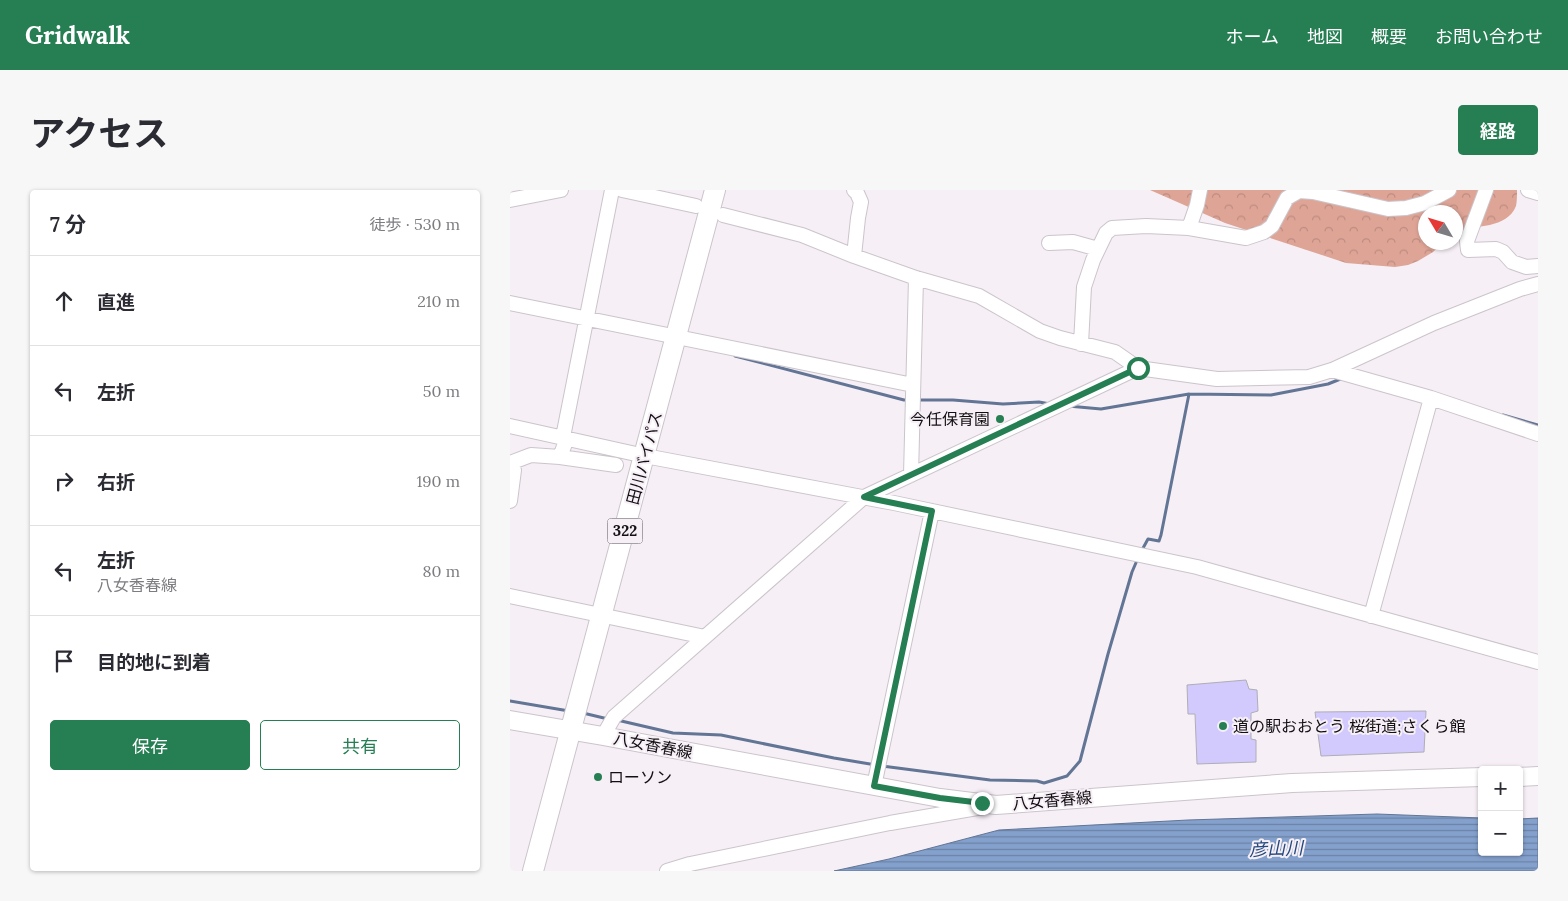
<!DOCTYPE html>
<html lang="ja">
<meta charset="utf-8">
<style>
:root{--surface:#fff;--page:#f7f7f7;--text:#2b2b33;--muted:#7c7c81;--line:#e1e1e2;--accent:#267e53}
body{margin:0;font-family:Lora,"Noto Sans JP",serif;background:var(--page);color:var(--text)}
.controls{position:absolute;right:15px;bottom:15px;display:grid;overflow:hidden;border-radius:5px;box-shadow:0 1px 4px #0004}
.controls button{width:45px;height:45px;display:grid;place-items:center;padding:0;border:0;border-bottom:1px solid var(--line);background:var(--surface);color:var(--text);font:25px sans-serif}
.compass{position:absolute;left:908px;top:15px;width:45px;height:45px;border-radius:50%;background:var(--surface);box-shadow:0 1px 4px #0004;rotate:308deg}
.stop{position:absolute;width:15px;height:15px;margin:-11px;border:4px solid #267e53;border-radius:50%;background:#fff}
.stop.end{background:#267e53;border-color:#fff;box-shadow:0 1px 5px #0008}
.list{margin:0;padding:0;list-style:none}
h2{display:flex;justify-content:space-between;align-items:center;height:65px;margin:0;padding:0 20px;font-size:21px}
h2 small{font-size:16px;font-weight:400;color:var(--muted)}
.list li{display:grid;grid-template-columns:32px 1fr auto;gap:15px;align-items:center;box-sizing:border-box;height:90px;padding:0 20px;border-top:1px solid var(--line)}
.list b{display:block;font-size:19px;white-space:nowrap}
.list p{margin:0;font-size:16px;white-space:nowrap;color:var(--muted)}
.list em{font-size:16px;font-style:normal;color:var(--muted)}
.actions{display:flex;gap:10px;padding:15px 20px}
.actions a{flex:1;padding:11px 0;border:1px solid var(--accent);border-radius:5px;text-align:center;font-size:18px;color:var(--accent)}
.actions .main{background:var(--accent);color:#fff}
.icon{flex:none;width:28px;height:28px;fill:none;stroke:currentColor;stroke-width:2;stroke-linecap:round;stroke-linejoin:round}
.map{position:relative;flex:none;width:1028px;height:681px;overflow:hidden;border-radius:5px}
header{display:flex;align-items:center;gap:30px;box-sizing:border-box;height:70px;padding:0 25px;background:var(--accent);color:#fff}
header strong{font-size:24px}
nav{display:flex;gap:28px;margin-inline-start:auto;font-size:18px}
.intro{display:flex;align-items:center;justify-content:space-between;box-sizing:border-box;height:120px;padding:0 30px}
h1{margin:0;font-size:35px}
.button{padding:12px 22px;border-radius:5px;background:var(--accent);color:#fff;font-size:18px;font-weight:700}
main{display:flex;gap:30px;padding:0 30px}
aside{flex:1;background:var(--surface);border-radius:5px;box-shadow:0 1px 4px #0004}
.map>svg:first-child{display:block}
</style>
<header>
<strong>Gridwalk</strong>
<nav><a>ホーム</a><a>地図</a><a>概要</a><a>お問い合わせ</a></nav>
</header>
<div class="intro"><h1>アクセス</h1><a class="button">経路</a></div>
<main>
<aside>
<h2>7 分<small>徒歩 · 530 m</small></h2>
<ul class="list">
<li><svg class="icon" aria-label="ahead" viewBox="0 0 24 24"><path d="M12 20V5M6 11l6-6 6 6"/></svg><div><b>直進</b></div><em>210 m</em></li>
<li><svg class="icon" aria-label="left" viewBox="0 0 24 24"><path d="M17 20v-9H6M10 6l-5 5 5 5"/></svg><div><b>左折</b></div><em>50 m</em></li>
<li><svg class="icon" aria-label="right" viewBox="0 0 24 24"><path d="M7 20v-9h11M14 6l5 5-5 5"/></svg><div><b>右折</b></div><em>190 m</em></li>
<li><svg class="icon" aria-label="left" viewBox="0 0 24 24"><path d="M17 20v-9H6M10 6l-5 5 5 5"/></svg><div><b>左折</b><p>八女香春線</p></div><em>80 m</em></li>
<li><svg class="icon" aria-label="arrive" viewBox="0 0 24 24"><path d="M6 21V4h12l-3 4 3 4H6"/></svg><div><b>目的地に到着</b></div></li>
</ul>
<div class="actions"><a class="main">保存</a><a>共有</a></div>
</aside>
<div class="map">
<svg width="1028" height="681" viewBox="0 0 1028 681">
<defs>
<pattern id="forest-crowns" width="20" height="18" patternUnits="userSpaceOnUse" patternTransform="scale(1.25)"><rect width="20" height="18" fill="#dea496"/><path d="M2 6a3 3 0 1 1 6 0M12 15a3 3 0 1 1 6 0" fill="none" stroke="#bd8c80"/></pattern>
<pattern id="water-rules" width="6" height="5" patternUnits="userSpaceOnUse" patternTransform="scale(1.25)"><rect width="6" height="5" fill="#84a1cd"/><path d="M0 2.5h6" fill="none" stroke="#6b82a5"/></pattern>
</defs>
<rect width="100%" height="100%" fill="#f6eff6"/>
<path fill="url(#forest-crowns)" d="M640,0H1007C1007,5 1007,12 1006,16C997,39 965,35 946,41V22H916V52L933,53L923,62L908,71L898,75L885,77L836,73L715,33Z"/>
<path fill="url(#water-rules)" stroke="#627595" d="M867,624L972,628V662H1009V629L1028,628V681H324L379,669L489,640L678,630Z"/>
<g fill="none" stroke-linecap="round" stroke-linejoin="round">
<path stroke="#627595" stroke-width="3" d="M225,166L394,210H400
M406,210H443L493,214L529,212L540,214
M558,216L591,219L679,204L761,205L818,194L833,188
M993,225L1028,235
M632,360L638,349L649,351L651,345L679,204
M0,511L59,521
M73,523L98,529
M107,530L163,543L211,545L324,568L366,575
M372,576L480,590L527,591L534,593L557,586L570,571L598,464L622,382L628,368"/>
</g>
<path fill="#d2c9fd" stroke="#afaeb6" d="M736,490L739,499L747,500L748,521L741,523V549L746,550V572L687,574L685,524H678L677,495Z
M916,521L914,562L811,566L805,522Z"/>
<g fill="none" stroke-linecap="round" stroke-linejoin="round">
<g stroke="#cbc5cb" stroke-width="16">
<path id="minor" d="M112,0L186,16
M344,0L347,3L351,12L348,28L344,66
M690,0L687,15L679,38L736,48L754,42L762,36L777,8L789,1L803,2L878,19L896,18L915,13L939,0
M976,0L957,51L958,60L986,59L993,62L1002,72L1016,77L1028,76
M1018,0L1028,3
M0,10L51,0
M213,25L292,45L344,66L406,88L469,106L530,141L550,148L605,162L628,178L707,189L799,187L822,180L924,133L1010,99L1028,94
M539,53L563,52L588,59
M0,113L403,195
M571,154L574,97L583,70L596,43L602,38L636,36L679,38
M822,180L921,208L1028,244
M0,236L135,266L384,313L687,377L1028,472
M53,247L102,0
M50,267L106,275
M0,273L21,265L50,267L57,248
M0,276L4,280L0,311
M401,285L406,88
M0,406L195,447
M861,426L921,208
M93,546L104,527L354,307L628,178
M364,596L422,321
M157,681L180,674L380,633L473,617"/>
</g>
<g stroke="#cbc5cb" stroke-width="20">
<path id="major" d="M0,530L93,546L430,608L486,615L782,593L972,587
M1009,587L1028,586"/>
</g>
<g stroke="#cbc5cb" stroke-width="22">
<path id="highway" d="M23,681L205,0"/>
</g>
<use href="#minor" stroke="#fff" stroke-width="14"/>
<use href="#major" stroke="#fff" stroke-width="18"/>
<use href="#highway" stroke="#fff" stroke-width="20"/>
</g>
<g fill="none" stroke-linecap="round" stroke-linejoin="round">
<path stroke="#267e53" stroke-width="6" d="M472,613L430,608L364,596L422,321L354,307L628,178"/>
</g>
<g fill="#267e53" stroke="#f6eff6" stroke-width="2">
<circle cx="490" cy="229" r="5"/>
<circle cx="713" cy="536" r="5"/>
<circle cx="88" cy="587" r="5"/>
</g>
<g text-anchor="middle" stroke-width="4" stroke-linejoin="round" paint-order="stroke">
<rect fill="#f6eff6" stroke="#565256" stroke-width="1" x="97.5" y="328.5" width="35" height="25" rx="4"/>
<g font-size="15" font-weight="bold" fill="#120f12">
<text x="115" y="346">322</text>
</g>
<g font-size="16" fill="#120f12" stroke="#f6eff6" text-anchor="start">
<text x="480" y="235" text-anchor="end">今任保育園</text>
<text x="723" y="542">道の駅おおとう 桜街道;さくら館</text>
<text x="98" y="593">ローソン</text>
</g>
<g font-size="16" fill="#120f12" stroke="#f6eff6">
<text transform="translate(134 268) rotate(-75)" y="6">田川バイパス</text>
<text transform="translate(143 555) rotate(11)" y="6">八女香春線</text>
<text transform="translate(542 610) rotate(-5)" y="6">八女香春線</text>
</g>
<g font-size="18" font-style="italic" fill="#23487f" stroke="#f6eff6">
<text transform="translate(766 659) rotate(-2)" y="6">彦山川</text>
</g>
</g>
</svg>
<div class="controls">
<button>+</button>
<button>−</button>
</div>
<svg class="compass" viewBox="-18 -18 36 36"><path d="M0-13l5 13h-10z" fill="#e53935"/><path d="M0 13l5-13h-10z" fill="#7c7c81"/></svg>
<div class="stop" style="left:628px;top:178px"></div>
<div class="stop end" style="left:472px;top:613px"></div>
</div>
</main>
